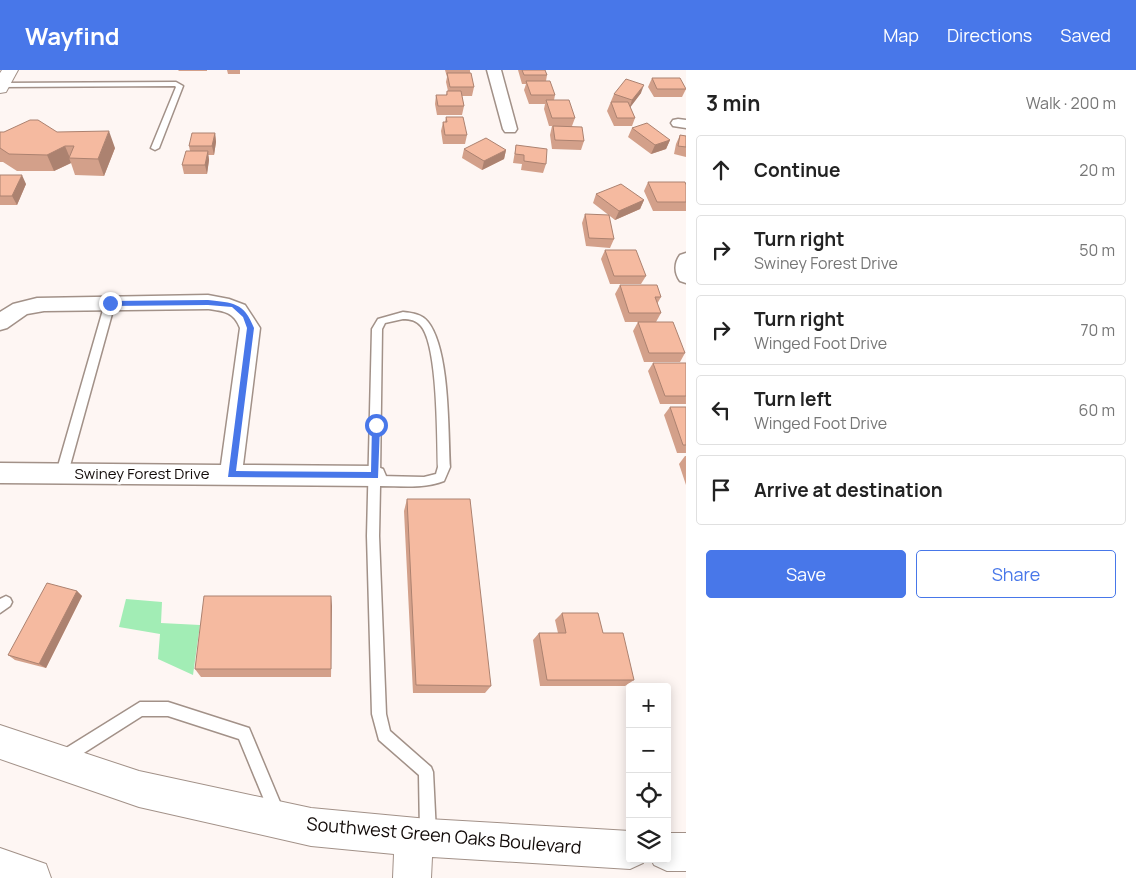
<!DOCTYPE html>
<meta charset="utf-8">
<style>
:root{--surface:#fff;--page:#f6f6f6;--text:#222;--muted:#767676;--line:#e0e0e0;--accent:#4877e9}
body{margin:0;font-family:Manrope,sans-serif;background:var(--page);color:var(--text)}
.controls{position:absolute;right:15px;bottom:15px;display:grid;overflow:hidden;border-radius:5px;box-shadow:0 2px 12px #0003}
.controls button{width:45px;height:45px;display:grid;place-items:center;padding:0;border:0;border-bottom:1px solid var(--line);background:var(--surface);color:var(--text);font:25px sans-serif}
.stop{position:absolute;width:15px;height:15px;margin:-11px;border:4px solid #4877e9;border-radius:50%;background:#fff}
.stop.end{background:#4877e9;border-color:#fff;box-shadow:0 1px 5px #0008}
.list{margin:0;padding:0;list-style:none}
h2{display:flex;justify-content:space-between;align-items:center;height:65px;margin:0;padding:0 20px;font-size:21px}
h2 small{font-size:16px;font-weight:400;color:var(--muted)}
.list li{display:grid;grid-template-columns:32px 1fr auto;gap:15px;align-items:center;box-sizing:border-box;height:70px;margin:0 10px 10px;padding:0 10px;border:1px solid var(--line);border-radius:5px}
.list b{display:block;font-size:19px;white-space:nowrap}
.list p{margin:0;font-size:16px;white-space:nowrap;color:var(--muted)}
.list em{font-size:16px;font-style:normal;color:var(--muted)}
.actions{display:flex;gap:10px;padding:15px 20px}
.actions a{flex:1;padding:11px 0;border:1px solid var(--accent);border-radius:5px;text-align:center;font-size:18px;color:var(--accent)}
.actions .main{background:var(--accent);color:#fff}
.icon{flex:none;width:28px;height:28px;fill:none;stroke:currentColor;stroke-width:2;stroke-linecap:round;stroke-linejoin:round}
.map{position:relative;flex:none;width:686px;height:808px;overflow:hidden}
header{display:flex;align-items:center;gap:30px;box-sizing:border-box;height:70px;padding:0 25px;background:var(--accent);color:#fff}
header strong{font-size:24px}
nav{display:flex;gap:28px;margin-inline-start:auto;font-size:18px}
main{display:flex}
aside{flex:1;background:var(--surface)}
.map>svg:first-child{display:block}
</style>
<header>
<strong>Wayfind</strong>
<nav><a>Map</a><a>Directions</a><a>Saved</a></nav>
</header>
<main>
<div class="map">
<svg width="686" height="808" viewBox="0 0 686 808">
<rect width="100%" height="100%" fill="#fef6f3"/>
<path fill="#a2edb5" d="M126,529L162,532L161,553L200,555L193,605L158,589L160,564L119,557Z"/>
<g fill="none" stroke-linecap="round" stroke-linejoin="round">
<g stroke="#a29188" stroke-width="3">
<path id="service" d="M176,12L183,16L159,78L155,80L151,78L176,17L175,16L0,17L1,13Z
M110,230L115,233L68,403L66,406H58L56,403L105,233Z
M403,242C412,243 422,244 428,252C450,280 448,361 450,397L444,411C423,419 402,416 380,416L379,466L386,644L390,661L431,697L433,702L436,763L433,768L428,771L423,768L420,763L419,705L379,670L372,644L367,466L372,259L378,249ZM403,249C410,249 416,250 421,256C438,276 437,368 438,397L436,404L424,407L380,406L382,259L385,253Z
M6,526L10,528L12,532L10,536L0,543V529Z
M140,632H168L249,658L285,744L282,749L277,752L272,749L239,669L168,646H142L68,693L63,695L58,693L56,688L58,683Z"/>
</g>
<g stroke="#a29188" stroke-width="3">
<path id="minor" d="M487,0H501L517,59L515,62H505L503,59Z
M678,49L686,50V58L673,56L671,53L673,50Z
M686,183V213L680,211C674,203 674,193 680,185Z
M208,225L229,229L245,235L260,258L243,395L375,396L383,399L386,406L383,413L375,416L0,413V393L221,395L240,258C234,242 224,241 208,239L44,241L27,244L7,258L0,260V242L13,234L37,228Z"/>
</g>
<g stroke="#a29188" stroke-width="2">
<path id="tertiary" d="M2,0H18L6,22L0,23V3Z"/>
</g>
<g stroke="#a29188" stroke-width="2">
<path id="secondary" d="M0,655L139,701L311,738L428,749L630,761V789H645L643,793L630,799L432,787L431,808H393L394,784L311,776L139,737L0,689Z
M667,763H686V801H667L654,795L651,789H667Z
M0,778L46,794L51,808H0Z"/>
</g>
<use href="#service" fill="#fff" fill-rule="evenodd"/>
<use href="#minor" fill="#fff" fill-rule="evenodd"/>
<use href="#tertiary" fill="#fff" fill-rule="evenodd"/>
<use href="#secondary" fill="#fff" fill-rule="evenodd"/>
</g>
<path fill="#d3a08a" d="M178,0H207V1H179Z
M227,0H240V4H228Z
M445,0H470V3L474,17L472,26H462L464,36L462,45H437L435,34L436,25H446L447,21H448L446,12L447,7Z
M518,0H545L547,5L546,11L555,25L554,30L575,48L572,56L584,71L581,80L552,79L550,65L552,56H549L544,39L545,34H529L524,20L526,14H522Z
M652,8L686,19L682,27H654L648,17Z
M641,23L630,37L635,48L632,56H614L607,41L614,24Z
M446,47L467,65L465,74H443L441,61L443,52H445Z
M632,58L670,70L666,79L651,84L628,67Z
M0,62H57L115,78L104,106L75,105L71,93L54,101H17L3,92H0Z
M215,63L216,72L214,85H208L209,90L207,104H184L182,95L190,81L189,76Z
M680,65L686,66V87L674,84L676,74Z
M516,75L546,94L543,103L521,100L522,94L513,93Z
M464,79L506,80L504,89L482,100L462,88Z
M0,105L26,114L17,135H0Z
M648,112L686,115V141H653L644,121Z
M596,124L644,130L640,139L615,150L593,133Z
M585,144L614,169L610,178L586,176L582,153Z
M605,180L646,206L641,214H610L601,189Z
M620,215L661,227L657,234L661,243L656,252H625L615,224Z
M638,252L685,283L680,292H644L633,261Z
M653,293H686V334H660L648,301Z
M670,337H686V383H677L664,345Z
M685,386H686V415L679,394Z
M407,429L491,616L485,623H413L404,441Z
M77,521L82,526L46,598L15,590L8,585Z
M331,526V607H201L195,599Z
M562,543L603,563L634,610L625,616H540L533,570L539,563H558L555,550Z"/>
<path fill="#ac8270" d="M644,15L641,23L629,39L632,30Z
M109,61L115,78L104,106L98,89Z
M215,63L216,72L214,85L212,76Z
M670,70L666,79L651,84L655,75Z
M65,76L70,88H69L71,93L54,101L47,85Z
M506,80L504,89L482,100L484,91Z
M208,81L209,90L207,104L205,95Z
M22,105L26,114L17,135L12,126Z
M644,130L640,139L615,150L619,141Z
M77,521L82,526L46,598L39,594Z
M331,526L332,536L331,607Z"/>
<path fill="#f5baa0" stroke="#ac8270" d="M522,0H545L547,5H524Z
M447,3H471L474,17H450Z
M652,8H680L686,19H657Z
M626,9L644,15L632,30L614,24Z
M526,11H550L555,25H531Z
M447,21H461L464,36H438L436,25H447Z
M546,30H569L575,48H552Z
M611,32H628L635,48H617Z
M446,47H463L467,65H445L443,52H447Z
M30,50H38L57,62L109,61L98,89L69,88L74,76H65L47,85L9,84L0,78V62H4Z
M647,53L670,70L655,75L632,58Z
M553,56L582,57L584,71L555,70Z
M192,63H215L212,76H189Z
M680,65L686,66V77L678,76Z
M486,68L506,80L484,91L464,79Z
M516,75L547,79L546,94L524,91V85L515,84Z
M186,81H208L205,95H182Z
M0,105H22L12,126H0Z
M648,112H685L686,115V132H657Z
M621,114L644,130L619,141L596,124Z
M585,144L609,145L614,169L589,168Z
M605,180H636L646,206H614Z
M620,215H657L661,227H655L661,243H629Z
M638,252H673L685,283H649Z
M653,293H686V326H665Z
M670,337H686V375H683Z
M407,429H470L491,616L416,615Z
M47,513L77,521L39,594L8,585Z
M204,526H331V599H195Z
M562,543H598L603,563H623L634,610H547L539,563H566Z"/>
<path fill="#4877e9" d="M208,230C233,233 244,232 254,258L236,401L371,402L372,355L376,352L380,355L378,408L228,407L247,258L243,247L232,237L208,235L110,236L107,233L110,231Z"/>
<g text-anchor="middle" stroke-width="5" stroke-linejoin="round" paint-order="stroke">
<g font-size="15" fill="#110a08" stroke="#fff">
<text x="142" y="409">Swiney Forest Drive</text>
</g>
<g font-size="18" fill="#110a08" stroke="#fff">
<text transform="translate(444 766) rotate(5)" y="6">Southwest Green Oaks Boulevard</text>
</g>
</g>
</svg>
<div class="controls">
<button>+</button>
<button>−</button>
<button><svg class="icon" aria-label="locate" viewBox="0 0 24 24"><circle cx="12" cy="12" r="6"/><path d="M12 2v4M12 18v4M2 12h4M18 12h4"/></svg></button>
<button><svg class="icon" aria-label="layers" viewBox="0 0 24 24"><path d="M12 4l9 5-9 5-9-5zM3 14l9 5 9-5"/></svg></button>
</div>
<div class="stop" style="left:376px;top:355px"></div>
<div class="stop end" style="left:110px;top:233px"></div>
</div>
<aside>
<h2>3 min<small>Walk · 200 m</small></h2>
<ul class="list">
<li><svg class="icon" aria-label="ahead" viewBox="0 0 24 24"><path d="M12 20V5M6 11l6-6 6 6"/></svg><div><b>Continue</b></div><em>20 m</em></li>
<li><svg class="icon" aria-label="right" viewBox="0 0 24 24"><path d="M7 20v-9h11M14 6l5 5-5 5"/></svg><div><b>Turn right</b><p>Swiney Forest Drive</p></div><em>50 m</em></li>
<li><svg class="icon" aria-label="right" viewBox="0 0 24 24"><path d="M7 20v-9h11M14 6l5 5-5 5"/></svg><div><b>Turn right</b><p>Winged Foot Drive</p></div><em>70 m</em></li>
<li><svg class="icon" aria-label="left" viewBox="0 0 24 24"><path d="M17 20v-9H6M10 6l-5 5 5 5"/></svg><div><b>Turn left</b><p>Winged Foot Drive</p></div><em>60 m</em></li>
<li><svg class="icon" aria-label="arrive" viewBox="0 0 24 24"><path d="M6 21V4h12l-3 4 3 4H6"/></svg><div><b>Arrive at destination</b></div></li>
</ul>
<div class="actions"><a class="main">Save</a><a>Share</a></div>
</aside>
</main>
